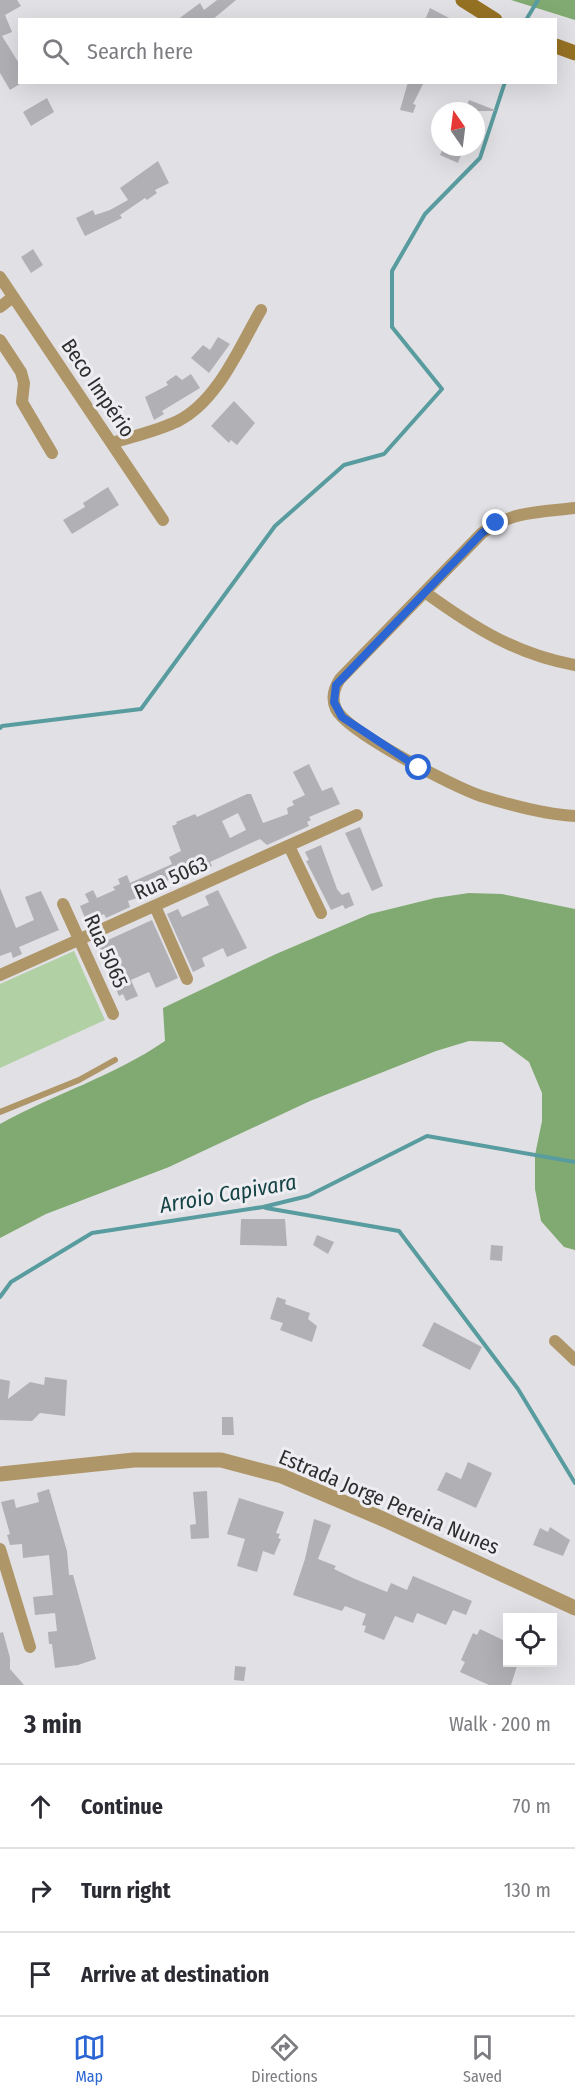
<!DOCTYPE html>
<meta charset="utf-8">
<style>
:root{--surface:#fff;--page:#f2f2f3;--text:#2b2b33;--muted:#7c7c81;--line:#e1e1e2;--accent:#2b66d4}
body{margin:0;font-family:"Fira Sans Condensed",sans-serif;background:var(--page);color:var(--text)}
.controls{position:absolute;right:18px;bottom:18px;display:grid;overflow:hidden;border-radius:0px;box-shadow:0 6px 24px #0002}
.controls button{width:54px;height:54px;display:grid;place-items:center;padding:0;border:0;border-bottom:2px solid var(--line);background:var(--surface);color:var(--text);font:30px sans-serif}
.compass{position:absolute;left:431px;top:102px;width:54px;height:54px;border-radius:50%;background:var(--surface);box-shadow:0 6px 24px #0002;rotate:346deg}
.stop{position:absolute;width:18px;height:18px;margin:-14px;border:4px solid #2b66d4;border-radius:50%;background:#fff}
.stop.end{background:#2b66d4;border-color:#fff;box-shadow:0 2px 6px #0008}
.list{margin:0;padding:0;list-style:none}
h2{display:flex;justify-content:space-between;align-items:center;height:78px;margin:0;padding:0 24px;font-size:26px}
h2 small{font-size:20px;font-weight:400;color:var(--muted)}
.list li{display:grid;grid-template-columns:39px 1fr auto;gap:18px;align-items:center;box-sizing:border-box;height:84px;padding:0 24px;border-top:2px solid var(--line)}
.list b{display:block;font-size:22px;white-space:nowrap}
.list em{font-size:20px;font-style:normal;color:var(--muted)}
.icon{flex:none;width:33px;height:33px;fill:none;stroke:currentColor;stroke-width:2;stroke-linecap:round;stroke-linejoin:round}
.map{position:relative;flex:none;width:575px;height:1685px;overflow:hidden}
.search{position:absolute;background:var(--surface);box-shadow:0 6px 24px #0002;left:18px;right:18px;top:18px;height:66px;display:flex;align-items:center;gap:15px;box-sizing:border-box;padding:0 21px;border-radius:0px;color:var(--muted);font-size:22px}
.sheet{height:330px;background:var(--surface)}
nav{display:flex;justify-content:space-around;align-items:center;box-sizing:border-box;height:84px;border-top:2px solid var(--line);background:var(--surface);font-size:16px;color:var(--muted)}
nav a{display:grid;justify-items:center;gap:3px}
nav .on{color:var(--accent)}
.map>svg:first-child{display:block}
</style>
<div class="map">
<svg width="575" height="1685" viewBox="0 0 575 1685">
<rect width="100%" height="100%" fill="#e1e0e4"/>
<path fill="#b1d1a5" d="M74,951L105,1020L0,1068V984Z"/>
<path fill="#80aa71" d="M511,0H575V20Z
M469,893L502,894L575,909V1250L564,1247L541,1221L535,1189V1155L542,1121V1093L529,1062L502,1042L469,1041L436,1051L310,1101L169,1167L46,1214L0,1238V1124C54,1094 114,1076 165,1041L163,1008L276,954L370,914L435,898Z"/>
<g fill="none" stroke-linecap="round" stroke-linejoin="round">
<path stroke="#599c9f" stroke-width="4" d="M526,20L538,0
M0,728L2,726L141,709L275,526L344,465L384,454L442,389L392,327V271L425,214L480,158L505,82
M266,1208L399,1231L518,1389L575,1483
M0,1297L11,1282L92,1233L263,1207L308,1196L427,1136L575,1162"/>
</g>
<path fill="#b1b1b5" fill-rule="evenodd" d="M0,0H17L21,6L5,15L12,32L2,36L20,65V84L10,90L0,73Z
M217,0H236L212,20H177L200,3L204,10Z
M430,8L453,20H425Z
M408,82H424L413,104L416,105L413,113L400,110Z
M47,98L54,112L31,126L23,112Z
M469,100L495,110V111H465Z
M444,147H464L458,163L440,155Z
M158,161L169,183L155,190L157,193L147,200L145,198L120,215L122,218L116,221L85,236L76,218L93,210L95,215L110,210L128,200L120,188Z
M33,249L43,265L31,273L21,257Z
M218,337L230,344L209,373L191,358L203,345L210,350Z
M191,374L200,388L162,411L164,414L154,420L145,397L168,385L166,382L176,375L182,380Z
M234,401L255,423L237,445L231,440L229,443L211,426Z
M108,487L119,505L72,534L63,520L85,507L83,503Z
M309,764L322,791L332,787L340,804L309,817L311,820L307,822L309,826L267,845L260,839L210,862L212,866L195,873L194,870L177,876L136,896L137,898L128,901L130,907L106,918L104,914L96,918L94,914L85,918L80,906L89,902L85,894L93,890L97,898L115,890L113,887L120,884L118,879L127,875L130,883L172,864L169,857L181,851L172,826L177,824L176,822L195,814L197,817L247,794H251L263,823L288,814L287,808L294,805L292,801L305,795L293,772ZM238,813L246,830L230,838L222,821Z
M360,827L383,886L372,891L345,833Z
M321,845L337,889L342,895L349,892L354,905L345,909L343,905L331,910L306,861L309,860L305,852Z
M0,888L16,928L34,920L25,897L41,891L59,930L19,947L22,954L13,958L11,952L0,956Z
M218,890L247,948L227,957L223,948L202,958L205,966L193,972L167,914L178,909L182,917L209,905L205,896Z
M152,920L178,978L156,988L149,972L131,980L138,996L126,1001L123,994L119,996L115,987L119,985L111,968L97,945Z
M241,1219H285L287,1246L240,1245Z
M317,1235L334,1242L328,1254L313,1245Z
M491,1245L503,1246L502,1261L490,1260Z
M277,1297L286,1300L285,1304L310,1313L308,1319L317,1326L312,1342L280,1330L283,1323L270,1319Z
M434,1322L482,1347L470,1370L422,1346Z
M45,1377L67,1380L65,1416L40,1413L32,1421L0,1420V1379L10,1381L8,1399L30,1382L44,1385Z
M222,1417H233L234,1435H222Z
M468,1462L492,1473L476,1508L437,1490L446,1472L461,1479Z
M49,1489L67,1551L69,1575H73L96,1659L78,1665L55,1668L52,1644H49L48,1632L57,1631L55,1613L35,1615L33,1597L53,1595L49,1555L23,1558L22,1544L10,1545L7,1535L10,1534L1,1502L14,1499L16,1508L39,1502L37,1493Z
M207,1491L209,1538L191,1539L190,1525L196,1524L193,1492Z
M239,1498L284,1512L276,1533L280,1534L278,1538L281,1539L274,1555L263,1551L257,1572L237,1566L245,1539L227,1534Z
M314,1519L331,1525L318,1559L336,1566L334,1569L355,1579L387,1592L391,1583L407,1590L413,1576L472,1601L466,1615L453,1610L446,1625L417,1613L413,1623L395,1616L384,1640L364,1632L366,1626L362,1625L366,1614L345,1606L342,1611L293,1595L305,1559Z
M550,1527L570,1540L563,1556L533,1545L540,1528L548,1532Z
M480,1629L507,1642V1662L517,1666L511,1685H489L460,1672L465,1662L461,1660L473,1633L477,1635Z
M3,1632L10,1658V1669L24,1685H0V1633Z
M235,1666L246,1667L244,1681L234,1680Z"/>
<g fill="none" stroke-linecap="round" stroke-linejoin="round">
<path stroke="#af9669" stroke-width="6" d="M0,1112L79,1080L115,1060"/>
<path stroke="#af9669" stroke-width="12" d="M0,277L163,520
M0,307L13,297
M0,340L21,372L24,383L22,402L52,453
M112,443C134,436 157,431 178,421C218,401 240,346 261,310
M575,508C540,512 511,511 482,533L340,679C334,688 331,698 336,709C347,732 454,787 481,796C507,804 548,815 575,816
M426,593C473,627 517,655 575,665
M289,846L321,913
M63,904L113,1014
M155,906L187,979
M0,975L357,815
M555,1341L575,1360
M0,1549L30,1647"/>
<path stroke="#af9669" stroke-width="15" d="M0,1474L134,1460H221L282,1476L385,1520L575,1608"/>
<path stroke="#957123" stroke-width="15" d="M463,0L495,20
M556,46L575,53"/>
</g>
<g fill="none" stroke-linecap="round" stroke-linejoin="round">
<path stroke="#2b66d4" stroke-width="8" d="M419,768L342,717L334,702L336,685L482,533L496,523"/>
</g>
<g text-anchor="middle" stroke-width="6" stroke-linejoin="round" paint-order="stroke">
<g font-size="21" fill="#2e2e2f" stroke="#eeedf1">
<text transform="translate(98 388) rotate(56)" y="7">Beco Império</text>
<text transform="translate(171 878) rotate(-24)" y="7">Rua 5063</text>
<text transform="translate(106 951) rotate(66)" y="7">Rua 5065</text>
<text transform="translate(389 1502) rotate(23)" y="7">Estrada Jorge Pereira Nunes</text>
</g>
<g font-size="22" font-style="italic" fill="#164345" stroke="#eeedf1">
<text transform="translate(228 1193) rotate(-10)" y="8">Arroio Capivara</text>
</g>
</g>
</svg>
<div class="controls">
<button><svg class="icon" aria-label="locate" viewBox="0 0 24 24"><circle cx="12" cy="12" r="6"/><path d="M12 2v4M12 18v4M2 12h4M18 12h4"/></svg></button>
</div>
<svg class="compass" viewBox="-18 -18 36 36"><path d="M0-13l5 13h-10z" fill="#e53935"/><path d="M0 13l5-13h-10z" fill="#7c7c81"/></svg>
<div class="stop" style="left:419px;top:768px"></div>
<div class="stop end" style="left:496px;top:523px"></div>
<div class="search"><svg class="icon" aria-label="search" viewBox="0 0 24 24"><circle cx="10" cy="10" r="6"/><path d="M15 15l6 6"/></svg>Search here</div>
</div>
<section class="sheet">
<h2>3 min<small>Walk · 200 m</small></h2>
<ul class="list">
<li><svg class="icon" aria-label="ahead" viewBox="0 0 24 24"><path d="M12 20V5M6 11l6-6 6 6"/></svg><div><b>Continue</b></div><em>70 m</em></li>
<li><svg class="icon" aria-label="right" viewBox="0 0 24 24"><path d="M7 20v-9h11M14 6l5 5-5 5"/></svg><div><b>Turn right</b></div><em>130 m</em></li>
<li><svg class="icon" aria-label="arrive" viewBox="0 0 24 24"><path d="M6 21V4h12l-3 4 3 4H6"/></svg><div><b>Arrive at destination</b></div></li>
</ul>
</section>
<nav>
<a class="on"><svg class="icon" aria-label="map" viewBox="0 0 24 24"><path d="M3 6l6-2 6 2 6-2v14l-6 2-6-2-6 2zM9 4v14M15 6v14"/></svg>Map</a>
<a><svg class="icon" aria-label="directions" viewBox="0 0 24 24"><path d="M12 3l9 9-9 9-9-9zM9 14v-3h6M13 9l2 2-2 2"/></svg>Directions</a>
<a><svg class="icon" aria-label="saved" viewBox="0 0 24 24"><path d="M7 4h10v16l-5-4-5 4z"/></svg>Saved</a>
</nav>
